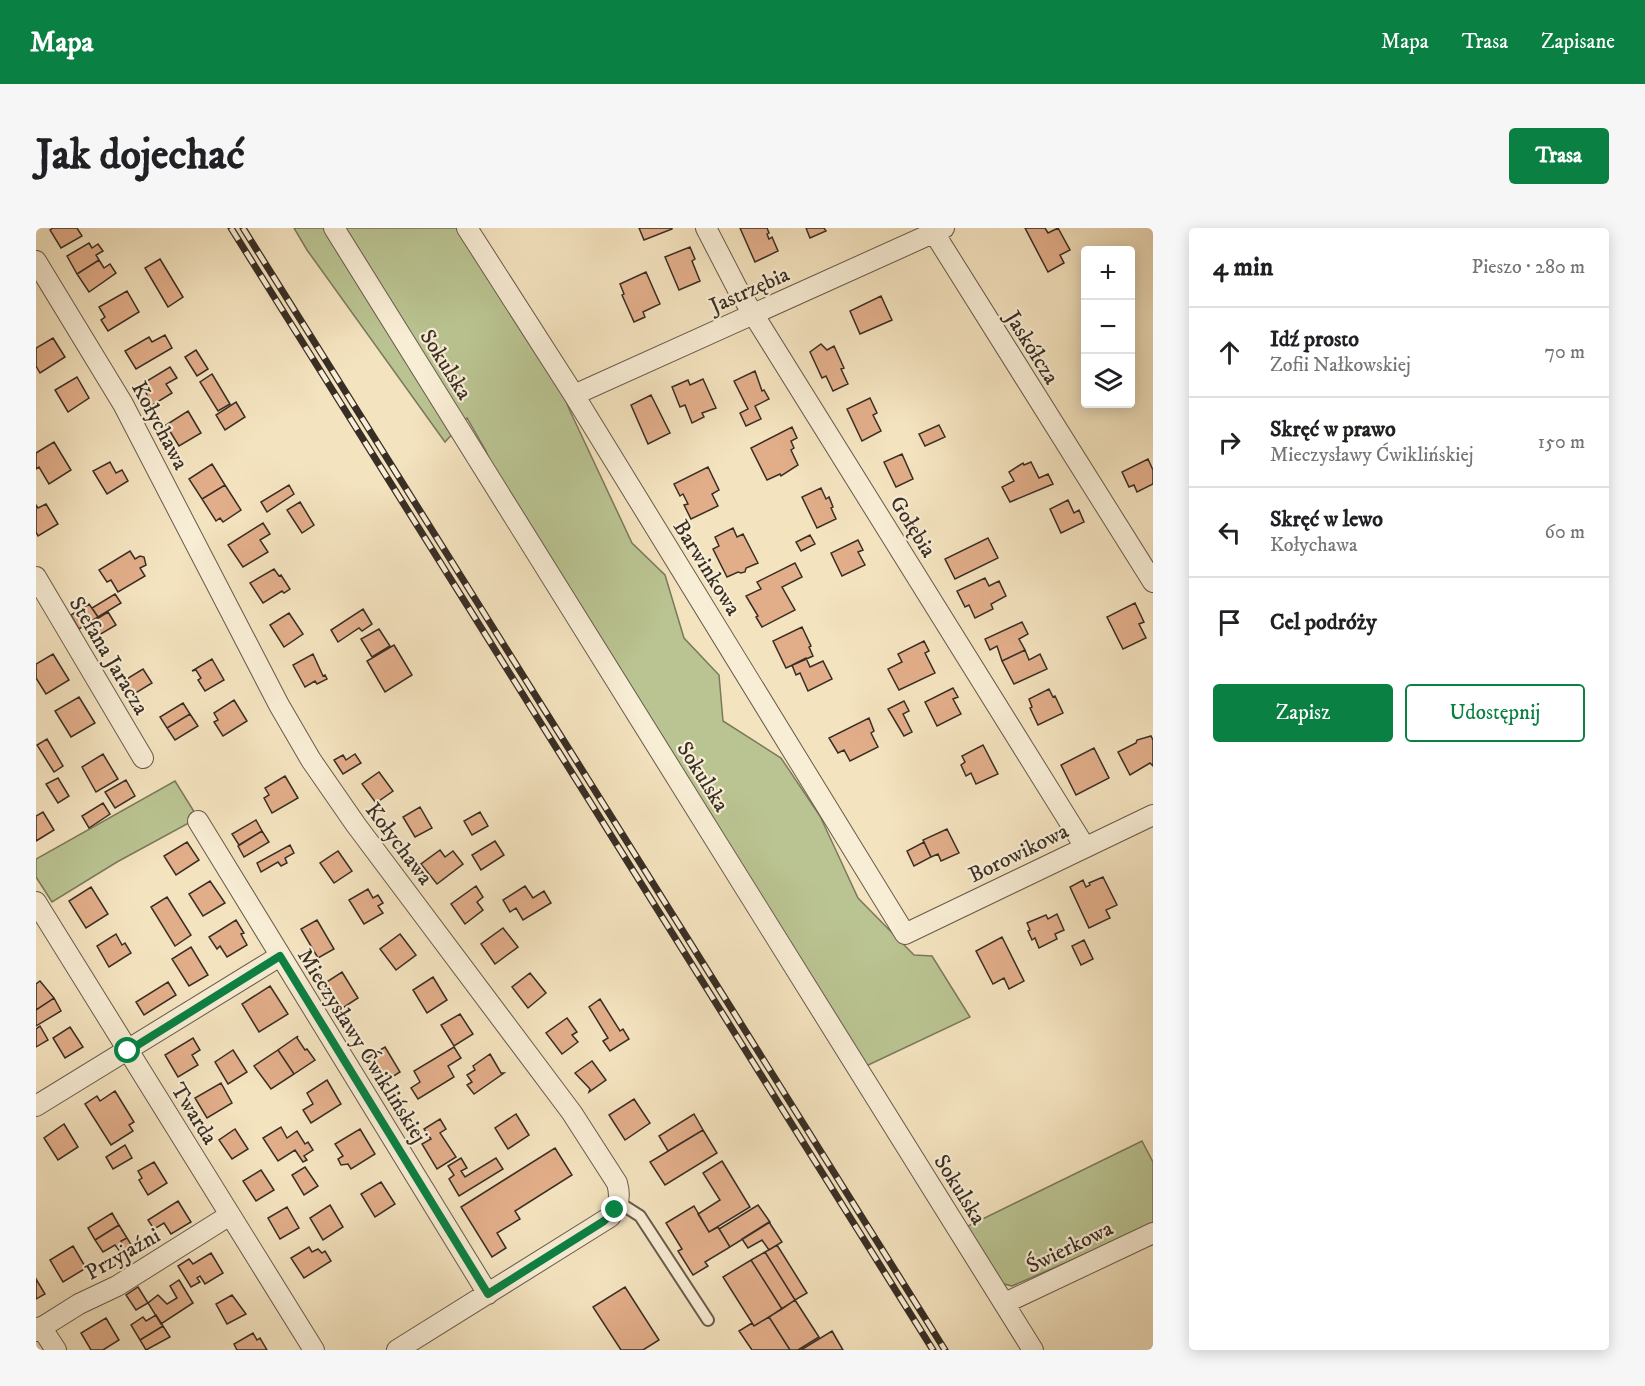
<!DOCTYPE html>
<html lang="pl">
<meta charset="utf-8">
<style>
:root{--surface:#fff;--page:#f6f6f6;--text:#202124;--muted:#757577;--line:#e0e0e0;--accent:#0b8043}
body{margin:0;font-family:"IM FELL DW Pica",serif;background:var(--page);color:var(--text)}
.controls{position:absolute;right:18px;top:18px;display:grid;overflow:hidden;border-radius:6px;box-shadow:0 3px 15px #0003}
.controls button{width:54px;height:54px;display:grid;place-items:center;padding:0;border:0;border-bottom:2px solid var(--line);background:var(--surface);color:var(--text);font:30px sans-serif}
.stop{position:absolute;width:18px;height:18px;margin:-14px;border:4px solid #0b8043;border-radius:50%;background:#fff}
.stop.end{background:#0b8043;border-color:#fff;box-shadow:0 2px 6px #0008}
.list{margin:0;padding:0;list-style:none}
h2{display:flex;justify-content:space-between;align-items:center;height:78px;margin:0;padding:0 24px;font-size:26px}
h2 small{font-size:20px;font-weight:400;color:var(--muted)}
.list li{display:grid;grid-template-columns:39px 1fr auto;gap:18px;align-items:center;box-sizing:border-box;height:90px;padding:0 24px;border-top:2px solid var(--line)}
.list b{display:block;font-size:22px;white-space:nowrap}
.list p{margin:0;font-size:20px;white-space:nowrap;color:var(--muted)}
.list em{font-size:20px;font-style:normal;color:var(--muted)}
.actions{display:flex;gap:12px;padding:18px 24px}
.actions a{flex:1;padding:14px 0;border:2px solid var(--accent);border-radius:6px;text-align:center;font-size:21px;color:var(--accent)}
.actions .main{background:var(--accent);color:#fff}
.icon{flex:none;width:33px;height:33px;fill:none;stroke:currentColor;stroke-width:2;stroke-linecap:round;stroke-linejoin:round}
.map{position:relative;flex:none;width:1117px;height:1122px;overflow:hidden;border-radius:6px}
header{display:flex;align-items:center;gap:36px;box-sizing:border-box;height:84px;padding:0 30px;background:var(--accent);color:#fff}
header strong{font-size:28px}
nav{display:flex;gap:33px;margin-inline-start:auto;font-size:21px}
.intro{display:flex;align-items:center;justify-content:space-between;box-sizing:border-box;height:144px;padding:0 36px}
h1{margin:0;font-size:42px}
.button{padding:15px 27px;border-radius:6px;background:var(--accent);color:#fff;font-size:21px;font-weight:700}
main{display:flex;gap:36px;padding:0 36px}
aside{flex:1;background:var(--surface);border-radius:6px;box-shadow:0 3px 15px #0003}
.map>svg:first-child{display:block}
</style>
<header>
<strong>Mapa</strong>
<nav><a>Mapa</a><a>Trasa</a><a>Zapisane</a></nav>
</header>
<div class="intro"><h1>Jak dojechać</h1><a class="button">Trasa</a></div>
<main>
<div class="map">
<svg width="1117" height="1122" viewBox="0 0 1117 1122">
<rect width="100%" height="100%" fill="#f4e3bf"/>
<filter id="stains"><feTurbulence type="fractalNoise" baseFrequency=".00333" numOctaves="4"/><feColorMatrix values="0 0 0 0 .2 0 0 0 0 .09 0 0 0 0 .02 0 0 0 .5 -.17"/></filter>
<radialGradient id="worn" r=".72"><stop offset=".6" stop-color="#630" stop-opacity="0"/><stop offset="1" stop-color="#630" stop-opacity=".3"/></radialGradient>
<path fill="#bac492" stroke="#7a795c" stroke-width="1.5" d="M258,0H421L527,166L534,183L596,315L629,347L648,410L683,447L687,493L745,530L784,588L822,670L878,727L896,728L934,789L828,839L464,258L450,223L431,190L409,214L271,22Z
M139,553L162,590L81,634L16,674L0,649V631Z
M1106,913L1117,934V997L976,1058L964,1055L928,1000Z"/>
<path fill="#e2ae8a" stroke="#392e25" stroke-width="1.5" d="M17,0H41L46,8L25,20L14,2Z
M603,0H636V1L608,12Z
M704,0H731L733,5L731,6L733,11L736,9L742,23L719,34Z
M770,0H788L790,3L774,10Z
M989,0H1009L1012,5L1022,0L1034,22L1024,27L1028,35L1012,44Z
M53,15L56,20L62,16L67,23L60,27L63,32L41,46L31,28Z
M654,19L659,31L656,33L664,53L643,62L629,29Z
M124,31L147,69L132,79L109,40Z
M63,32L68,40L74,36L80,45L53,64L41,46Z
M610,44L624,76L607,84L609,89L598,94L586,67L588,66L584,56Z
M91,63L103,84L72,103L65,92L69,89L63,79Z
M845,68L856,92L824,106L814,83Z
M129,107L136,120L100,141L89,123L113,109L116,114Z
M17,110L29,129L4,145L0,138V120Z
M785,116L791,122L798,118L808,140L805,141L812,156L797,163L790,148L786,150L774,124Z
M160,122L172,141L161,148L149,129Z
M134,139L141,150L130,156L136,165L118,176L119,178L117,180L106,156Z
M719,143L726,163L728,162L733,171L719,178L725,191L710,198L704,185L712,181L698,153Z
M176,146L194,176L182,183L164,154Z
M41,149L53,170L32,184L19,162Z
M667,151L680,180L666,185L668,189L656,195L649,177L644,179L636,159L652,152L654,157Z
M615,167L634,205L612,216L595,177Z
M834,170L841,185L837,187L845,203L826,213L811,181Z
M200,174L209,189L189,202L180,187Z
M152,183L165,205L143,218L130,197Z
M903,197L909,209L889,218L883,206Z
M756,199L761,210L755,213L758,220L755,222L762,237L745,248L744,246L731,252L715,220Z
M18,214L35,242L13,256L3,239L0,241V225Z
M866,226L877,251L860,259L848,234Z
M1112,231L1117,242V256L1101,264L1098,257L1093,259L1086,244Z
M74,234L80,245L86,242L92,253L71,266L57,243Z
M995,234L1003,250L1012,246L1017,256L974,274L966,259L978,253L973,244L987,235L988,237Z
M176,236L189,257L166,271L153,251Z
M672,239L683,262L676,266L682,278L655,291L648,277L652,276L647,266L644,268L638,256Z
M189,257L205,282L187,294L184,290L180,293L166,271Z
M253,257L258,266L231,284L225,274Z
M785,260L790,271L793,269L797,279L795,280L800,291L781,300L766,269Z
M1032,272L1038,285L1043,282L1048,294L1025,305L1014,281Z
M264,274L278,297L266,305L251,282Z
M10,276L22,296L2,308L0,304V277L2,280Z
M227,295L234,306L224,312L232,324L207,339L192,317Z
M697,300L701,309L707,306L722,335L710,340L709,344L705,345L702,344L691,349L677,321L683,318L679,309Z
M774,307L779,316L765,323L760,314Z
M952,310L962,330L919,351L909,331Z
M822,312L827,322L822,324L829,337L806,348L795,325Z
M94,323L99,331L104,328L108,329L110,337L104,340L109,348L82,364L75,352L71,354L63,342Z
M759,335L766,349L746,359L759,382L726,399L720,389L722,388L710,368L725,361L721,354Z
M238,341L243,348L245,347L254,361L248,365L246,363L227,375L214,355Z
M949,350L953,358L963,353L970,368L955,376L957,381L939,390L933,377L929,379L921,363Z
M79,366L85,375L62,389L56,380Z
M1099,375L1108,394L1103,396L1110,410L1087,421L1071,389Z
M53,376L62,389L43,401L35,387Z
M327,381L336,396L326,403L323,400L302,414L295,402Z
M72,384L80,397L58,410L51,397Z
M253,385L267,406L248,419L234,397Z
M986,394L992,406L983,411L989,422L966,433L961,418L954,422L949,411Z
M766,399L775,418L773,419L777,428L750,440L737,413Z
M343,401L354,418L336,429L325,411Z
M888,413L893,423L889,425L899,445L863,462L852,441L866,434L862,426Z
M358,417L376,447L349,464L331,433Z
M989,422L993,432L1004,426L1011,441L978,456L966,433Z
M17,426L33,452L10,466L0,450V436Z
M277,426L287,448L289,447L291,451L281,456L279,453L269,459L257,437Z
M770,430L774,439L787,433L796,451L772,463L764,445L760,447L756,437Z
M176,431L188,452L169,463L162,452L165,450L160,442L156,443Z
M107,441L116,455L98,466L89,452Z
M917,460L922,469L917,471L925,486L901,498L889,474Z
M1013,461L1017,469L1019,468L1027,485L1002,497L994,480L996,479L993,471Z
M43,469L59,495L35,509L19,483Z
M198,472L211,493L187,508L178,494L182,492L178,485Z
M868,473L873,483L867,486L876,504L868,508L852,481Z
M147,475L154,486L131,500L124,489Z
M154,486L162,498L139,512L131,500Z
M833,490L838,503L835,505L842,519L814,533L808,522L802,525L793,510Z
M1115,508L1117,512V538L1114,535L1094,547L1082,524L1100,515L1101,512Z
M11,511L27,538L18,544L1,517Z
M947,517L962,546L940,556L935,545L930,548L925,537L929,534L926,528Z
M1058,520L1073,550L1040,567L1025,537Z
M67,526L82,551L60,564L46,539Z
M319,526L325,535L307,546L298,532L307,527L310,532Z
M343,544L357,563L340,575L326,556Z
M249,548L262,570L236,585L228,570L233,567L229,560Z
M22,550L33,568L22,575L10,556Z
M90,552L99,568L79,580L69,564Z
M67,575L74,586L53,600L46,588Z
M384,579L396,600L379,609L367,589Z
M7,584L18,602L0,613V588Z
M444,584L452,598L436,607L428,593Z
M220,592L226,603L203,617L196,606Z
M911,601L923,625L905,633L902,626L895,629L887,612Z
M226,603L233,614L208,629L202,618Z
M459,613L468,627L445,642L436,627Z
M151,614L163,632L140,647L128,628Z
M888,614L895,629L878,638L871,623Z
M254,617L258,625L249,630L251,635L245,638L242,634L225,644L221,635Z
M404,622L409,629L417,623L427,636L401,656L385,636Z
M302,623L316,643L298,655L284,635Z
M1067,649L1081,677L1070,682L1074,690L1053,700L1034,659L1047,652L1050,659L1054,657L1053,655Z
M174,653L189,675L167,688L153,666Z
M440,658L447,669L441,674L447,682L429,696L415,676Z
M489,658L497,670L508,663L515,675L487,692L480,680L474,684L467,672Z
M55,659L72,686L50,700L33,673Z
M332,661L337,670L342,667L347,675L342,678L347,685L328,696L313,672Z
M131,669L155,707L139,718L115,679Z
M1021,686L1028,702L1019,706L1021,711L1003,720L999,710L996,712L992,703L994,702L991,695L1010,687L1012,691Z
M200,692L208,705L205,706L211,717L191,729L184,718L181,721L173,709Z
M281,692L298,721L282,730L265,701Z
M467,700L482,719L459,736L445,716Z
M80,706L86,717L89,715L95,725L73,739L61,718Z
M364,706L380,727L360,742L344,721Z
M966,709L988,753L973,761L968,750L957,756L940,723Z
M1048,712L1057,731L1045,737L1036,718Z
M155,719L172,747L153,758L136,731Z
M306,744L322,770L302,783L286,757Z
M494,745L510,765L492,780L476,759Z
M397,749L411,772L391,785L377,762Z
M4,753L18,770L0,782V756Z
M132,754L140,767L108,787L100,774Z
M234,758L252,786L223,804L206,776Z
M18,770L25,783L0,798V782Z
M564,771L584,803L587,801L593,811L574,823L567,813L572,810L553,779Z
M424,786L437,806L418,818L405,797Z
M531,790L541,804L536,807L542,814L526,826L510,805Z
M4,798L12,812L0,819V801Z
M34,799L47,819L29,830L17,810Z
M262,808L261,810L269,822L271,821L279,832L258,846L242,822Z
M157,810L164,822L156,827L162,837L142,849L129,827Z
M349,819L364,844L345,856L329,831Z
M418,819L425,830L412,838L418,849L382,871L375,860L384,854L378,843Z
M197,822L211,844L192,856L179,834Z
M242,822L258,846L235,861L218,838Z
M454,826L465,845H468L438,866L431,857L436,854L431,847L439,842L437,838Z
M556,833L570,852L553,864L554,861L539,845Z
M291,852L305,876L275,895L267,882L277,876L271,865Z
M185,855L196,875L171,890L159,870Z
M79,863L98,894L93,897L97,903L75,917L49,876L61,868L64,873Z
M598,871L614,895L589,912L573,887Z
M480,886L493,907L472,921L459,900Z
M658,886L667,902L632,923L623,908Z
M404,891L410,901L404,905L420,929L401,941L386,916L395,911L388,901Z
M28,896L42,919L22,932L8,910Z
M245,899L251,910L261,903L269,916L272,914L277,922L268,928L271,932L267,934L259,922L242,933L227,910Z
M199,901L212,921L196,931L183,912Z
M324,901L339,926L315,941L312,936L305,937L302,931L307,928L299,916Z
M667,902L681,925L629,957L614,934Z
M89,917L96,930L77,941L70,929Z
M519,920L536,947L479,983L484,991L461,1005L470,1020L456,1029L425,979Z
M425,930L431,940L425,943L429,949L460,930L467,941L423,968L413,951L418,947L412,938Z
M686,933L714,979L673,1004L662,986L684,972L667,945Z
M118,934L131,955L112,967L103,952L106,950L102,943Z
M269,939L282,958L268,967L256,947Z
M225,942L238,962L220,973L207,953Z
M345,954L359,976L339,989L325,966Z
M142,973L155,994L135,1006L128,995L118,1001L112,992Z
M294,977L307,999L287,1012L274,990Z
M722,977L734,994L694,1019L683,1001Z
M658,978L673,1004L682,999L694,1019L669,1034L672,1038L657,1047L642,1023L646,1021L630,995Z
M251,979L263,1000L244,1011L232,990Z
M76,985L83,997L59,1012L52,1000Z
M733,994L746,1014L733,1022L726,1012L712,1020L706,1011Z
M83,997L91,1010L85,1013L87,1017L82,1021L79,1017L67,1024L59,1012Z
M91,1010L96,1018L85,1026L82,1021L87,1017L85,1013Z
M741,1017L771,1065L759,1072L729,1024Z
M37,1018L50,1040L27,1054L14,1032Z
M273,1019L276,1024L282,1021L286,1025L289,1023L295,1033L268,1050L255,1030Z
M729,1024L759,1072L746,1081L715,1032Z
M175,1025L187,1045L169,1056L164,1048L161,1050L164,1054L155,1059L142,1038L153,1031L157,1036Z
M715,1032L746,1081L718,1098L687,1049Z
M0,1051L9,1066L0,1071Z
M143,1052L157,1075L125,1096L112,1075L122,1067L131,1076L141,1070L134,1058Z
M102,1059L112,1075L100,1082L90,1067Z
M589,1059L623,1112L607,1122H585L557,1079Z
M196,1067L210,1086L191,1096L180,1076Z
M759,1072L783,1109L762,1122H754L733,1089Z
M120,1087L127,1098L104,1112L95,1097L107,1089L110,1093Z
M733,1089L754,1122H716L703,1103L716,1095L718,1098Z
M70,1090L83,1112L67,1122H55L45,1105Z
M127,1098L134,1109L110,1122L104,1112Z
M796,1103L807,1122H765Z
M217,1105L221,1112L224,1110L231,1122H201L198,1116Z"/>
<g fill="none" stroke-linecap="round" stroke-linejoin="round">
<g stroke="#685b4c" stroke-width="14">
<path id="lane" d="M582,974L604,988L672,1092"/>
</g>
<g stroke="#685b4c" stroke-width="22">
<path id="street" d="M298,0L997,1122
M431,0L538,167L869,706L1117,587
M670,0L701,60L1049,619
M895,0L1117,354
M0,33L87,176L243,477L275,532L320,597L536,885L581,955C585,969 583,979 574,989L361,1122
M538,167L908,0
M0,349L107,530
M162,593L452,1066
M0,674L278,1122
M0,878L244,728
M969,1075L1117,1005
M5,1099L20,1122
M0,1103L43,1076L81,1058L194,987"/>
</g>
<use href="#lane" stroke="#f8edd5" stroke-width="10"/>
<use href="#street" stroke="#f8edd5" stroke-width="20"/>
<g stroke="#392e25" stroke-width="7">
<path id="rail" d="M195,0L897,1122
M207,0L909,1122"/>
</g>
<use href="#rail" stroke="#f8edd5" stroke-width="4.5" stroke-dasharray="14" stroke-linecap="butt"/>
</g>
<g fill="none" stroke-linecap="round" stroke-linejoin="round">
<path stroke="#0b8043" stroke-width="8" d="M92,823L244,728L452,1066L568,993L579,982"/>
</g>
<g text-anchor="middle" stroke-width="4.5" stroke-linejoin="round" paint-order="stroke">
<g font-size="22" fill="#392e25" stroke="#f8edd5">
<text transform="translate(713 61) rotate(-24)" y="8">Jastrzębia</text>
<text transform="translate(997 119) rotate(58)" y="8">Jaskółcza</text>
<text transform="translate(411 136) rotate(58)" y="8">Sokulska</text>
<text transform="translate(125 197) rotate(62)" y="8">Kołychawa</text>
<text transform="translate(878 298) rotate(58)" y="8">Gołębia</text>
<text transform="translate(672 339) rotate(58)" y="8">Barwinkowa</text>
<text transform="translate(74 427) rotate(59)" y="8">Stefana Jaracza</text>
<text transform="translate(668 548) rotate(58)" y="8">Sokulska</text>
<text transform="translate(364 615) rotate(53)" y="8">Kołychawa</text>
<text transform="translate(982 624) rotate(-26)" y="8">Borowikowa</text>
<text transform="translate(327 817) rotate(58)" y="8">Mieczysławy Ćwiklińskiej</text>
<text transform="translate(159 885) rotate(58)" y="8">Twarda</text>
<text transform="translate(925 961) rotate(58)" y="8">Sokulska</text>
<text transform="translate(1033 1018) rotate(-26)" y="8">Świerkowa</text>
<text transform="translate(86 1025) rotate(-30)" y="8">Przyjaźni</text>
</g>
</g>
<rect width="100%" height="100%" filter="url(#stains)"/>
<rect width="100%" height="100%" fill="url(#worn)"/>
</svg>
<div class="controls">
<button>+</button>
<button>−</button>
<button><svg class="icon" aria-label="layers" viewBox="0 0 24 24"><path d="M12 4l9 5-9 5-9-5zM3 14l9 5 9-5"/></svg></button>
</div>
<div class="stop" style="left:92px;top:823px"></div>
<div class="stop end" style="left:579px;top:982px"></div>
</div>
<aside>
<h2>4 min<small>Pieszo · 280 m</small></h2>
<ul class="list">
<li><svg class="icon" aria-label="ahead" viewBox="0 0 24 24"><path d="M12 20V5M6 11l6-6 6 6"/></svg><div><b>Idź prosto</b><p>Zofii Nałkowskiej</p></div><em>70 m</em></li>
<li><svg class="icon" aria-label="right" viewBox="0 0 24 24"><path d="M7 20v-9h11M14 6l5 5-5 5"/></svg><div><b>Skręć w prawo</b><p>Mieczysławy Ćwiklińskiej</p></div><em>150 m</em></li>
<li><svg class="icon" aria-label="left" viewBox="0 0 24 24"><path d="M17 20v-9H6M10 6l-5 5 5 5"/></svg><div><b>Skręć w lewo</b><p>Kołychawa</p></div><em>60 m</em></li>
<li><svg class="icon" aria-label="arrive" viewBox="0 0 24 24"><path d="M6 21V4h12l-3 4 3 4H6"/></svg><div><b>Cel podróży</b></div></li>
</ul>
<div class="actions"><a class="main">Zapisz</a><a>Udostępnij</a></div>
</aside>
</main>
